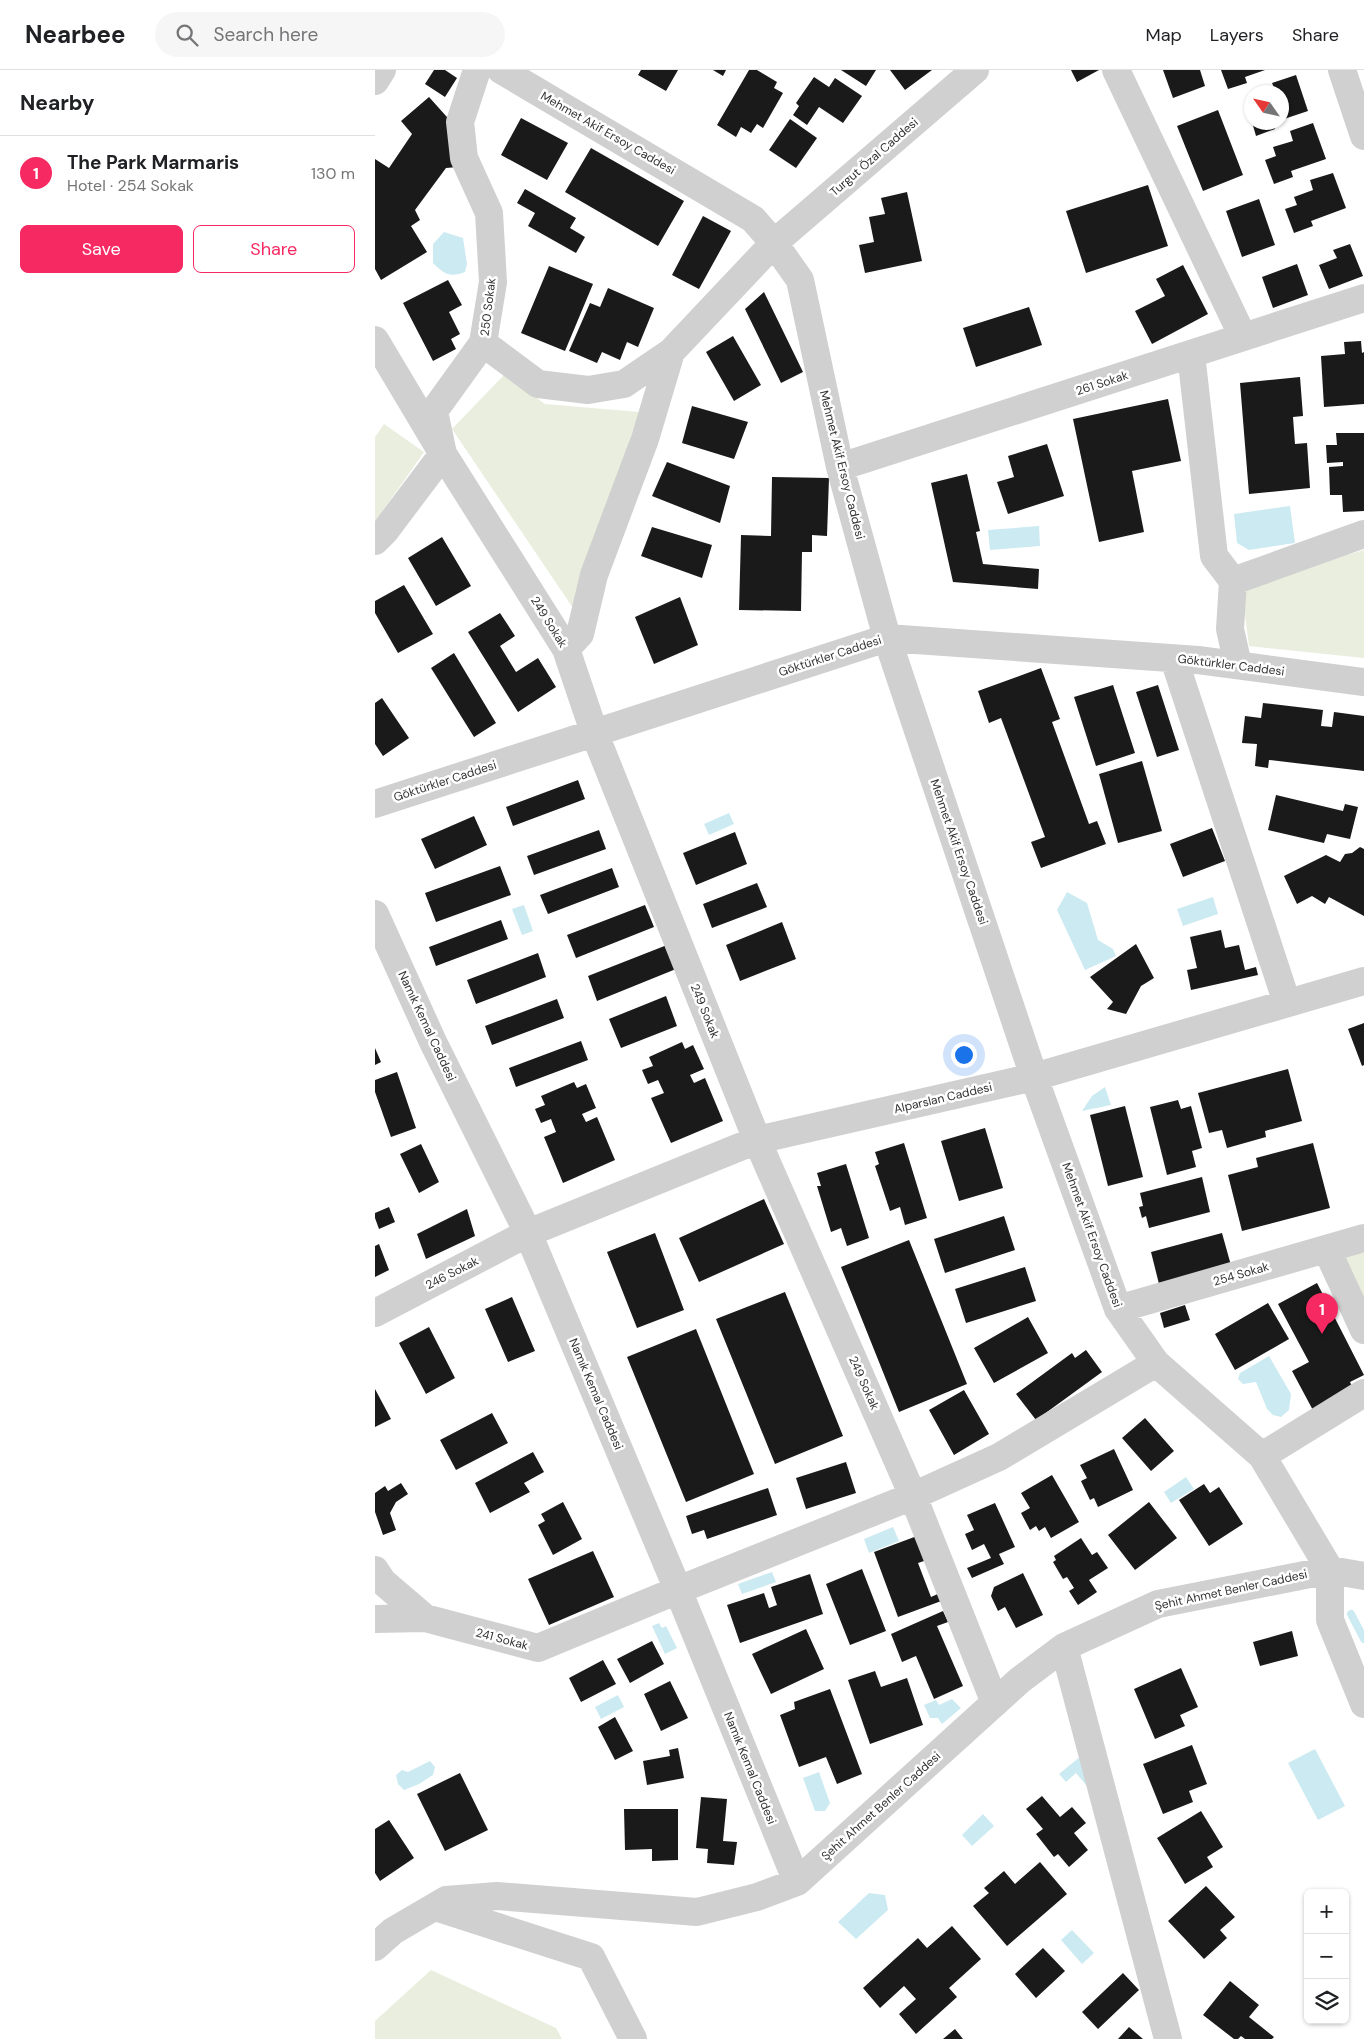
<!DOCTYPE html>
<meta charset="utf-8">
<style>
:root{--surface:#fff;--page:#f6f6f6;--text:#202124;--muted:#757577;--line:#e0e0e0;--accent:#f62962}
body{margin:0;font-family:"DM Sans",sans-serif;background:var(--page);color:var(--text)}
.controls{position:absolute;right:15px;bottom:15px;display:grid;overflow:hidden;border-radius:8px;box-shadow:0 1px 4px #0004}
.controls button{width:45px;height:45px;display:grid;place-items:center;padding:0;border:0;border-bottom:1px solid var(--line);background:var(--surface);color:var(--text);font:25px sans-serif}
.compass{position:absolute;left:869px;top:15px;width:45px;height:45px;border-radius:50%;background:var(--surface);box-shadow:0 1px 4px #0004;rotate:304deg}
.you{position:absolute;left:588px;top:984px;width:18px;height:18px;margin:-12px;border:4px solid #fff;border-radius:50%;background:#1a73e8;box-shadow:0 0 0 8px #1a73e833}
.badge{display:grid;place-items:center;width:32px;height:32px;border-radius:50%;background:var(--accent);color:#fff;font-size:16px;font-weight:700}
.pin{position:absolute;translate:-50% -41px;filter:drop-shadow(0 1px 2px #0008)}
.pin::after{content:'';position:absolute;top:26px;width:18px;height:15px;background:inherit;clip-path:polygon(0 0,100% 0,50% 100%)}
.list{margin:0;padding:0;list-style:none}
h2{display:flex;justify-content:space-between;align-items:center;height:65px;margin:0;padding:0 20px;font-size:21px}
h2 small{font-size:16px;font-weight:400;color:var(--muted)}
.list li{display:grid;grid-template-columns:32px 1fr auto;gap:15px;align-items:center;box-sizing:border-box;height:75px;padding:0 20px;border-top:1px solid var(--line)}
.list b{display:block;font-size:19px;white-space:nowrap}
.list p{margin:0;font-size:16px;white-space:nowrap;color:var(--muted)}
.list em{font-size:16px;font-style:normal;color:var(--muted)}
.actions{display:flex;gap:10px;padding:15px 20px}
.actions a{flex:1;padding:11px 0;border:1px solid var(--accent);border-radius:8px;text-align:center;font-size:18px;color:var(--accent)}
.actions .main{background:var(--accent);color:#fff}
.icon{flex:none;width:28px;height:28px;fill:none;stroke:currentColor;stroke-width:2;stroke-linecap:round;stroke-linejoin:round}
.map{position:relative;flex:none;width:989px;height:1969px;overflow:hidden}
header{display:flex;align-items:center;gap:30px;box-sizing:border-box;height:70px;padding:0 25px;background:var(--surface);border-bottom:1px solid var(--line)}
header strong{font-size:24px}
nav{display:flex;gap:28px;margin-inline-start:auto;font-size:18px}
.search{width:350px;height:45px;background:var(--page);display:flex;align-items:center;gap:12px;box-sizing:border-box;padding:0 18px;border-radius:28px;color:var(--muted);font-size:19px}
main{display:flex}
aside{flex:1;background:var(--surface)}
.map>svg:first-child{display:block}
</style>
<header>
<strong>Nearbee</strong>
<div class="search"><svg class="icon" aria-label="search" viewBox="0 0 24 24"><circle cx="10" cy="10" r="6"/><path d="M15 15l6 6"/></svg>Search here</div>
<nav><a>Map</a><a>Layers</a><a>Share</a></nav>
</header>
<main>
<aside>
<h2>Nearby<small></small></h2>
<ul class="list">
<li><span class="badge">1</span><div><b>The Park Marmaris</b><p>Hotel · 254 Sokak</p></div><em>130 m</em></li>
</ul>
<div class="actions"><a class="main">Save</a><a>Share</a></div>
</aside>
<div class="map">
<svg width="989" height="1969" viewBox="0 0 989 1969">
<rect width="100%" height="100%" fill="#fff"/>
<path fill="#e9eede" d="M129,305L170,334L264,342L210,504L200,541L77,359Z
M9,354L49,382L0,452V367Z
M989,480V588L874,576L866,514Z
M989,1176V1233L965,1183Z
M56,1900L181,1958L187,1969H0V1951Z"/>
<path fill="#cceaf1" d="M69,162L88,168L92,194L90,202C75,208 69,204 58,193V174Z
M915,436L920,473L874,480L862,473L859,444Z
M664,456L665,476L615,480L613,460Z
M354,743L359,754L334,765L329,754Z
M692,822L712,833L723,870L738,879L741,886L710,900L682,840Z
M838,827L843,844L808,856L802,839Z
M149,835L158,861L147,865L137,839Z
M730,1017L736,1035L707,1041L717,1026Z
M894,1286L916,1324L914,1340L906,1347L898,1345L892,1339L881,1312L868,1314L863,1309L865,1303Z
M811,1407L819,1419L796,1433L789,1422Z
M518,1457L524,1471L494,1483L489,1469Z
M397,1502L401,1512L367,1524L363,1514Z
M284,1553L287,1558L291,1556L302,1578L290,1584L277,1556Z
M243,1625L249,1637L226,1649L220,1637Z
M577,1629L586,1638L567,1654L563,1648H555L549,1635L561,1630L564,1635Z
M940,1679L970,1736L943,1750L913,1693Z
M706,1686L724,1715H711L701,1703L691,1712L684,1704Z
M55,1691L60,1697L58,1705L44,1714L29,1720L23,1714L21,1705L27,1700L33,1702Z
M444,1702L455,1733L450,1741H440L428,1708Z
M608,1744L619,1756L597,1776L587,1765Z
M494,1823L510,1825L513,1840L481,1869L463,1852Z
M697,1860L719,1883L707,1894L686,1870Z"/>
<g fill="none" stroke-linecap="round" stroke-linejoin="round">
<path stroke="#cceaf1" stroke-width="8" d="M976,1544L989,1569"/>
</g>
<path fill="#1a1a1a" d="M59,0H70L82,8L70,27L50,14Z
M266,0H303L291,21L263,5Z
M338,0H351L348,6Z
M374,0H382L402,12L399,18L408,23L388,58L382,54L376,63L366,57L361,67L342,55Z
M466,0H501L491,16Z
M515,0H557L530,20Z
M696,0H724L702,12Z
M788,0H825L830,16L798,28Z
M846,0H890L870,7L872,13L853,19Z
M921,5L933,41L906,50V22H901L897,13Z
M439,7L454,17L460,8L487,26L468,53L444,37L432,55L418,45L424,36L421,33Z
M54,27L80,56L83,97L71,98L40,140L45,150L36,156L52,182L6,210L0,199V89L14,98L37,64L26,51Z
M843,40L868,105L828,121L802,56Z
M146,48L193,73L172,110L126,85Z
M415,49L442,68L421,98L394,80Z
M877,52H898L900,59L881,66Z
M938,53L951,89L916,101L918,107L899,114L890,90L901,86L898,77L918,71L915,61Z
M216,78L309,131L283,176L190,122Z
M958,103L971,138L936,151L938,156L919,163L910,139L922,135L919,127L938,120L935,110Z
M773,115L793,176L711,203L691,141Z
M150,119L201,148L195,158L210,167L201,183L153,156L160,143L142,133Z
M532,122L547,191L490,203L484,175L499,172L494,147L510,144L506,128Z
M884,129L900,175L867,187L851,141Z
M328,146L356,161L324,219L297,205Z
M975,174L988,206L954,219L944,195L962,188L958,180Z
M922,194L933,225L898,238L887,207Z
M808,195L833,244L777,274L760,241L790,226L781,209Z
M174,196L218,214L190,281L146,263Z
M73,210L87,235L74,242L85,264L76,269L81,279L58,291L28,233Z
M233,218L279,238L263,277L252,272L245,290L227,282L222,293L194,281L215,233L225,237Z
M389,222L428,302L406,313L370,239Z
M654,237L667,275L601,297L588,258Z
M358,266L386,315L359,331L331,282Z
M986,271L987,283L989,282V334L949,337L946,286L970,284L969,272Z
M925,307L928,346L918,347L920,374L932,373L935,418L874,424L865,313Z
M793,329L806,391L757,401L769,462L724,472L698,349Z
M317,336L373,352L359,389L307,373Z
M961,363H989V441L968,442L967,425H955L954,397L968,396V392L952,393L951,375H962Z
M672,374L689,426L633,444L622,412L639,407L633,386Z
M292,392L355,416L345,453L277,426Z
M592,404L605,461L601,462L608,494L664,499L663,519L578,512L556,413Z
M397,407L454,408L452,466L437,465V482H427L426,541L364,540L366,465L396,466Z
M277,457L337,475L327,508L266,486Z
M67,467L96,516L61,536L33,488Z
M29,515L58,564L23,583L0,543V531Z
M305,527L323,575L279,594L260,547Z
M125,543L140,566L125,576L141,602L163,588L181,617L143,642L93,562Z
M79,583L121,653L99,667L56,598Z
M666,598L685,649L677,652L714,754L722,751L731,774L666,798L656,772L670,767L626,648L614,653L603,621Z
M738,615L760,683L721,696L699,627Z
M783,615L804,680L782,687L761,622Z
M7,628L34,668L8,686L0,674V633Z
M888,633L948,640L946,656L957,657L959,642L989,646V701L894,690L893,698L880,696L882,674L867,673L870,646L886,648Z
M767,691L787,761L743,773L724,704Z
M203,710L210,729L138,756L131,737Z
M901,725L968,741L970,734L983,737L975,769L952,764L949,773L893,760Z
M99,746L112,775L60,799L46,769Z
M837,758L850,791L808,807L795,774Z
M224,760L231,779L159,805L152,786Z
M360,762L372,794L321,815L308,783Z
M985,777L989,779V846L954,827L950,834L937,826L922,834L909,806L951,785L965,792L970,784L977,783Z
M125,796L136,825L61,852L50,823Z
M237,798L244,817L173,844L165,825Z
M382,813L392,837L337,858L328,834Z
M270,835L279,857L201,888L192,865Z
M126,850L133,869L61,896L54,877Z
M407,852L421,889L365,911L351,875Z
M846,860L850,878L864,875L870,900L881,897L883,905L816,920L812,900L822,898L815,867Z
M761,874L779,908L766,916L751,944L732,939L738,932L715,907Z
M292,875L301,899L222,931L213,906Z
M163,883L171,907L101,934L92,910Z
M291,926L302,956L246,978L234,949Z
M182,929L189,948L117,975L110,956Z
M989,953V995L987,996L973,959Z
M206,971L213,990L141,1017L134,998Z
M307,972L310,979L318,975L329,999L315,1005L319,1013L330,1008L348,1051L296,1073L276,1028L289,1023L283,1010L273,1014L267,1000L278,996L274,987Z
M0,978L6,992L0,995Z
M913,999L927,1051L890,1061L891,1067L852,1078L847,1060L834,1063L823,1023Z
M22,1002L41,1058L16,1067L0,1022V1010Z
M199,1012L202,1018L211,1014L221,1038L207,1044L211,1052L222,1047L240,1090L188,1113L169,1067L181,1062L176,1049L166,1053L160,1039L170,1035L166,1026Z
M803,1030L806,1039L816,1036L827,1078L817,1081L821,1097L792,1105L775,1037Z
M750,1036L768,1107L733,1116L715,1045Z
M610,1058L628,1118L584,1131L566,1071Z
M529,1073L552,1148L530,1155L525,1137L515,1141L500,1096L504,1094L500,1082Z
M938,1073L955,1138L867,1161L853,1105L883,1097L881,1088Z
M46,1074L64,1112L44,1123L25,1084Z
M471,1094L494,1168L472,1176L466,1158L456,1162L442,1116H446L442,1103Z
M827,1107L835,1142L774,1158L771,1146L767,1148L764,1137L768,1136L765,1123Z
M389,1129L409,1174L324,1212L304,1168Z
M14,1137L20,1152L4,1159L0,1148V1143Z
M92,1139L100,1166L51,1189L42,1164Z
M629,1146L640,1180L570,1203L559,1169Z
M280,1163L309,1240L262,1258L232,1182Z
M847,1163L857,1199L785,1218L776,1182Z
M534,1170L592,1314L524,1342L466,1197Z
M4,1174L14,1200L0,1207V1176Z
M650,1197L661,1231L591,1253L580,1219Z
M942,1213L989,1305L975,1312L980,1323L940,1344L917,1301L934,1292L903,1234Z
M410,1222L468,1366L400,1394L341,1249Z
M137,1227L160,1281L133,1292L110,1239Z
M893,1233L914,1269L860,1300L840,1264Z
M810,1235L815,1250L789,1258L785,1243Z
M653,1247L673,1283L619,1313L599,1278Z
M54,1257L80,1308L51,1324L24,1273Z
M321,1259L379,1404L311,1432L252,1287Z
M711,1280L727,1302L661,1350L641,1324L697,1283L700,1288Z
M0,1319L16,1349L0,1357Z
M589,1320L614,1364L579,1385L554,1340Z
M117,1343L133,1373L81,1400L65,1370Z
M770,1348L799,1381L776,1401L747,1368Z
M739,1379L758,1420L723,1437L719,1428L715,1430L706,1411L712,1408L705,1395Z
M158,1382L169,1402L149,1413L155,1422L115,1443L100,1413Z
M471,1392L481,1423L431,1439L421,1408Z
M677,1405L704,1452L676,1468L670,1457L664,1461L661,1456L655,1460L646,1443L655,1438L646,1423Z
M26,1413L33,1424L21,1432L15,1443L21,1460L8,1465L0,1442V1423L10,1416L13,1421Z
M829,1414L835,1423L844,1417L868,1454L834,1476L804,1430Z
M393,1418L402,1445L332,1469L329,1460L317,1464L311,1446Z
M188,1432L207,1469L178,1485L163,1455L170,1451L166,1444Z
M774,1432L802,1468L760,1500L733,1465Z
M620,1433L640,1477L624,1484L629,1494L597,1508L592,1498L616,1488L609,1474L597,1480L590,1464L599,1460L592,1445Z
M542,1466L552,1490L543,1493L556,1527L567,1522L569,1530L523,1547L499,1482Z
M706,1468L717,1485L722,1482L733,1498L714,1510L722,1522L703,1535L694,1521L699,1518L692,1507L688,1509L678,1492L681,1490L679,1486Z
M218,1481L239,1527L174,1555L153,1509Z
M487,1499L511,1561L475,1575L451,1514Z
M648,1503L668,1545L641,1558L630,1537L623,1541L616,1526L619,1517Z
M435,1504L448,1544L365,1573L352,1535L389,1523L394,1538L402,1535L396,1517Z
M568,1541L573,1552L562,1556L588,1616L559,1629L541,1586L527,1592L516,1564Z
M431,1559L449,1599L396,1624L377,1584Z
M917,1561L923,1586L885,1596L878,1572Z
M277,1571L289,1594L255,1613L242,1589Z
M228,1590L241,1614L206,1632L194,1608Z
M806,1598L823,1637L805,1645L810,1656L780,1669L759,1619Z
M500,1601L506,1617L532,1608L548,1655L495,1674L473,1610Z
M295,1611L313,1648L286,1661L269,1624Z
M455,1619L487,1704L462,1714L451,1687L424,1697L405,1645L420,1639L419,1632Z
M240,1647L258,1681L240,1690L223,1657Z
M817,1675L832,1714L814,1721L818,1732L788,1744L768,1694Z
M303,1678L309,1708L272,1715L268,1691L295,1686L294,1680Z
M85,1703L113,1760L70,1781L42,1724Z
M667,1726L685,1747L697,1737L711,1753L699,1763L713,1780L694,1797L683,1784L679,1787L661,1764L668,1759L651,1739Z
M326,1727L352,1729L348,1771L362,1772L359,1795L332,1793L333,1779L321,1778Z
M249,1739H303V1790L277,1791V1779L250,1780Z
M826,1741L848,1777L832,1787L838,1797L810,1814L782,1768Z
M14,1750L39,1788L5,1811L0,1803V1759Z
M665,1792L692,1824L632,1876L598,1836L614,1823L609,1818L629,1801L640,1814Z
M831,1816L860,1847L845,1860L852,1868L829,1889L793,1851Z
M577,1856L606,1889L574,1918L582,1927L541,1964L524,1944L541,1929L529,1916L505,1938L488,1918L543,1868L552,1878Z
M668,1878L690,1901L661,1928L640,1904Z
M748,1903L764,1920L723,1959L707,1942Z
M855,1911L884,1935L874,1947L899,1967L897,1969H870L866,1966L863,1969H859L828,1945Z
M754,1957L768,1969H743Z
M580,1959L588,1969H568Z"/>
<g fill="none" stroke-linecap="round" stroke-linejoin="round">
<path stroke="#d0d0d0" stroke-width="28" d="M126,0L378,149L399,173L425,210L465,397L512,568L659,1007L743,1239L781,1293L887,1386L955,1500V1550L989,1634
M741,0L868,267
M967,0L989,66
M0,11L7,0
M0,270L68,384L191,579L219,662L382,1070L538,1426L620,1633
M108,273L163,314L213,320L249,314L296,282L399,173L600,0
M816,284L839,486L858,511
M465,397L989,228
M0,471L10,461L68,384L59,341L108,273L118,212L114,143L89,88L85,52L102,0
M191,579L205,564L219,505L270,369L296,282
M799,589L912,933
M863,595L855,559L858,511L989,464
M0,734L512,568L823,590L989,612
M0,844L58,972L153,1163L303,1520L422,1812
M952,1180L989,1260
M743,1239L989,1168
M0,1243L153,1163L382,1070L659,1007L989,911
M887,1386L989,1323
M0,1500L8,1512L50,1548
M0,1549L50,1548L163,1578L303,1520L538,1426L624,1387L781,1293
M689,1577L793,1969
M60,1837L216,1887L258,1969
M0,1877L18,1861L71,1830L122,1826L322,1842L382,1827L422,1812L645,1610L689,1577L783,1534L955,1500L989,1506"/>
</g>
<g text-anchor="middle" stroke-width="5" stroke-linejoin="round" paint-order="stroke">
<g font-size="12" fill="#333" stroke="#fff">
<text transform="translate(233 63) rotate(30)" y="4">Mehmet Akif Ersoy Caddesi</text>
<text transform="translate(499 87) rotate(-41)" y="4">Turgut Özal Caddesi</text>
<text transform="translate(113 237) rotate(-83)" y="4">250 Sokak</text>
<text transform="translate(727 313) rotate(-18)" y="4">261 Sokak</text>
<text transform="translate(467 395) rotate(76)" y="4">Mehmet Akif Ersoy Caddesi</text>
<text transform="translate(174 552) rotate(58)" y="4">249 Sokak</text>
<text transform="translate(455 586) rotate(-18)" y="4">Göktürkler Caddesi</text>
<text transform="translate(856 595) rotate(7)" y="4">Göktürkler Caddesi</text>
<text transform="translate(70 711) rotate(-18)" y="4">Göktürkler Caddesi</text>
<text transform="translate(584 782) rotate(71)" y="4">Mehmet Akif Ersoy Caddesi</text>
<text transform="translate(330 941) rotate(68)" y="4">249 Sokak</text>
<text transform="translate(52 956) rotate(65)" y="4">Namık Kemal Caddesi</text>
<text transform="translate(568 1028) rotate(-13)" y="4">Alparslan Caddesi</text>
<text transform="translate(717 1165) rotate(70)" y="4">Mehmet Akif Ersoy Caddesi</text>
<text transform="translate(77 1203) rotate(-27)" y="4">246 Sokak</text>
<text transform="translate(866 1204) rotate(-16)" y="4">254 Sokak</text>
<text transform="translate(489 1313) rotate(66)" y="4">249 Sokak</text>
<text transform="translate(221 1324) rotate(67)" y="4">Namık Kemal Caddesi</text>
<text transform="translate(856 1520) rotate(-12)" y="4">Şehit Ahmet Benler Caddesi</text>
<text transform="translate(127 1569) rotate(15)" y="4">241 Sokak</text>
<text transform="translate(375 1698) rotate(68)" y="4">Namık Kemal Caddesi</text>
<text transform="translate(506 1736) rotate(-42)" y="4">Şehit Ahmet Benler Caddesi</text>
</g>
</g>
</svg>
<div class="controls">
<button>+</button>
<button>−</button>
<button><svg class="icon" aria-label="layers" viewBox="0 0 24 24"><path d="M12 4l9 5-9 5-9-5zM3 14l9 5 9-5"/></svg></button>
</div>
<svg class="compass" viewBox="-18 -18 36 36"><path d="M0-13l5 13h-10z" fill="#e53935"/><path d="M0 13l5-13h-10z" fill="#757577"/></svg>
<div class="you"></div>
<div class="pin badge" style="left:947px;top:1264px">1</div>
</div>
</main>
